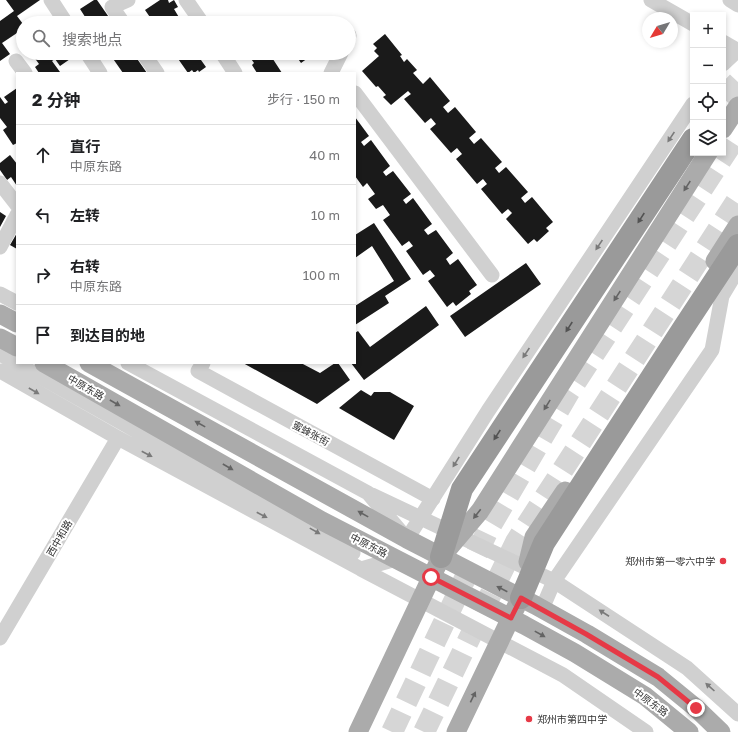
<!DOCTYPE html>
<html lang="zh">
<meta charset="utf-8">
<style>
:root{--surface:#fff;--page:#f6f6f6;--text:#202124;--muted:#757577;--line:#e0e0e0}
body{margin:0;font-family:"Golos Text","Noto Sans SC",sans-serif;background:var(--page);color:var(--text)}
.controls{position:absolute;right:12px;top:12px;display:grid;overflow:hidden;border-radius:0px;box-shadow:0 2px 6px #0003}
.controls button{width:36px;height:36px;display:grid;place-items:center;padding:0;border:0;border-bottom:1px solid var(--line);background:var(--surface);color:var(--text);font:20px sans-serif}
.compass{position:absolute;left:642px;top:12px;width:36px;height:36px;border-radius:50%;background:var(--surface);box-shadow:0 2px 6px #0003;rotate:232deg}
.stop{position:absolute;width:12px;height:12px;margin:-9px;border:3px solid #e63946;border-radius:50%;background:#fff}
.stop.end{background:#e63946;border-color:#fff;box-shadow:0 1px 4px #0008}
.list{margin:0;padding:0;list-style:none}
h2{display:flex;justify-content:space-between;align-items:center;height:52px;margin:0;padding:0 16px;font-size:17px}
h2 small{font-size:13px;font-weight:400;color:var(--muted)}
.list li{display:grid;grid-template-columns:26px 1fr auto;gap:12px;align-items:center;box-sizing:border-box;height:60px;padding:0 16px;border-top:1px solid var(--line)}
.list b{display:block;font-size:15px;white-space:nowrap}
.list p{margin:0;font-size:13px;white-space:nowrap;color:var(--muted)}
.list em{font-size:13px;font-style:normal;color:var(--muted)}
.icon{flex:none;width:22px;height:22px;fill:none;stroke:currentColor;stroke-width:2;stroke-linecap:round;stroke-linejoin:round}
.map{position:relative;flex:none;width:738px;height:732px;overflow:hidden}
.search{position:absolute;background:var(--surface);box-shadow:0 2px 6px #0003;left:16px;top:16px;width:340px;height:44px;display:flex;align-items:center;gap:10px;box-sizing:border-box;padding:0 14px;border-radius:22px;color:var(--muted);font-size:15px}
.panel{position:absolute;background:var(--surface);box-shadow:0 2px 6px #0003;left:16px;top:72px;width:340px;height:292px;border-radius:0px}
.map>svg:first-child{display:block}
</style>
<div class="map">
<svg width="738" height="732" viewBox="0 0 738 732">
<rect width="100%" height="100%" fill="#fff"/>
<path fill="#1a1a1a" d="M6,0H40L17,16L23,24V29L2,43L10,54L0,61V21L14,11Z
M94,0H97L113,23H89L80,9Z
M160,0H168L169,3L174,0L178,7L174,9L180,19L185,16L189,23H154L145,10Z
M385,34L402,55L400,56L404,62L407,59L417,70L413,73L423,84L430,77L450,101L443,107L448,113L455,107L476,132L469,138L474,144L481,138L502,162L495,168L499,173L506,167L528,192L521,198L525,203L532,197L553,222L546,228L549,231L537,242L534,239L528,244L506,219L512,213L508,209L502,214L481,189L487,184L483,179L477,184L456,159L462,154L457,148L451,153L430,129L436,124L431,118L425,123L404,99L411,94L408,91L391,105L383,97L386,95L378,86L376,87L362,71L379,56L374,51L377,48L373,44Z
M23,37V50L17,41Z
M25,53H71L73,57L60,66L55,59L52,61L60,72L58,73H39L35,67L39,64L31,53L27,56Z
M109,53H133L147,73H123Z
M174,53H211L201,60L206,67L199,72L198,70L194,73L192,70L188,73Z
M244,53H269L282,73H257L252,65L254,63L247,53L245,55Z
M294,53H315L301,63Z
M17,88V143L13,145L3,130L7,127L0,118V97L5,104L8,102L4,97Z
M355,117L369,136L361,142L364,146L371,140L390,166L383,172L386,176L393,171L411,194L403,200L406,204L413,198L432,224L424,230L428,235L436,230L453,253L446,259L450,265L458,259L477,285L469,291L471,294L456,306L453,302L447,307L428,281L435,276L430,270L423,275L406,251L413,246L409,241L402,246L383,220L390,215L383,205L376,209L368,199L375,194L367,183L363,187L355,176Z
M10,155L17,164V186L11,177L7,180L0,170V163Z
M0,212L6,216L0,227Z
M374,223L411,279L385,296L389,303L355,325V306L394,281L372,246L355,258V235Z
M17,233V249L10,245Z
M526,263L541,284L465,337L450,316Z
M426,306L439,325L364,380L351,363H355V333L358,331L370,347Z
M243,363H301L320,373L335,363H338L350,380L317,404Z
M361,390L371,396L374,392H390L414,406L394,440L339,408Z"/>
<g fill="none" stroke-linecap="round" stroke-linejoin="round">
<path stroke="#d6d6d6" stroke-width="22" stroke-dasharray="22 11" stroke-linecap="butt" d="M723,98L738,82
M392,732L488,530L569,392L738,134
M424,732L516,542L738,199"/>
<path stroke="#d0d0d0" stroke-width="15" d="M51,0L66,23
M186,0L202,23
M651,0L693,24
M730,0L738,5
M123,23L112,7L128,0
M349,36V35
M723,42L737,50
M87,53L100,73
M143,53L157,73
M222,53L235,73
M16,61L25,73
M723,64L738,50
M331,73L341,53
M355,93L492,275
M0,183L17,205
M0,247L17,215
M0,294L17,303
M0,354L353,553
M128,363L368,493L407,539L488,411L693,104
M203,363L198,371L433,499
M0,371L118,438L361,569L396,559
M372,495L554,581L687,668L738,714
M361,569L563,675L646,732
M542,609L554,581L712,350L722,296L738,269
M0,638L118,438"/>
<path stroke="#ababab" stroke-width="19" d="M723,129L738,106
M715,261L738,225
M0,314L17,323
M0,338L17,347
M44,363L322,521L524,625L575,653L645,696L689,732
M89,363L407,539L535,605L587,634L658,677L696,708L721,732
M528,562L534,537L565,491
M358,732L441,557L480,511L708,153
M456,732L516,607"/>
<path stroke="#9a9a9a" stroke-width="22" d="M441,557L462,489L693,139
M521,598L544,543L682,330L738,245"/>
</g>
<defs><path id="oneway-solid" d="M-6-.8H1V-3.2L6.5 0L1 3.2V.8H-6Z"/></defs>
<g fill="#7a7a7a">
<use href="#oneway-solid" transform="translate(671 137) rotate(124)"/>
<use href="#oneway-solid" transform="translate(599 245) rotate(124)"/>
<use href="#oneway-solid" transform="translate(526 353) rotate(124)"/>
<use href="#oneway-solid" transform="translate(34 391) rotate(30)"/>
<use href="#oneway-solid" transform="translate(147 454) rotate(28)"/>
<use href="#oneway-solid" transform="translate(456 462) rotate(122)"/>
<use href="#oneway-solid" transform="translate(262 515) rotate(28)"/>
<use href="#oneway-solid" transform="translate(315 531) rotate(29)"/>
<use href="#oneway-solid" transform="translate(604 613) rotate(-147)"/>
<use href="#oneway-solid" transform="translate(710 687) rotate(-138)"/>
</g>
<g fill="#636363">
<use href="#oneway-solid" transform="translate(687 186) rotate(123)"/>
<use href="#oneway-solid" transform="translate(617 296) rotate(123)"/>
<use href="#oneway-solid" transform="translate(115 403) rotate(30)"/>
<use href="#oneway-solid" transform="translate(547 405) rotate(122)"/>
<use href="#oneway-solid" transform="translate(200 424) rotate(-151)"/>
<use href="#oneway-solid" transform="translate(228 467) rotate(30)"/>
<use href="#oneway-solid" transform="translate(363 514) rotate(-151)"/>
<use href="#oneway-solid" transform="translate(477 514) rotate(128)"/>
<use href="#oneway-solid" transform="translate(502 589) rotate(-153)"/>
<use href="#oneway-solid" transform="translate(540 634) rotate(29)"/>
<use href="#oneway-solid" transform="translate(473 697) rotate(-64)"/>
</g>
<g fill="#525252">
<use href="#oneway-solid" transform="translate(641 218) rotate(123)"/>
<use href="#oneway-solid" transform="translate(569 327) rotate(123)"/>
<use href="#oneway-solid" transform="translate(497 435) rotate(123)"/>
</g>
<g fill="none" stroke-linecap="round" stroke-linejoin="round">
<path stroke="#e63946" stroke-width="5" d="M431,577L511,618L521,598L586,634L658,677L696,708"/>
</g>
<g fill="#e63946" stroke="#fff" stroke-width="1.5">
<circle cx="723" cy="561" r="4"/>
<circle cx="529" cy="719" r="4"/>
</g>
<g text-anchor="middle" stroke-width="4" stroke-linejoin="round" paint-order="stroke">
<g font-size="10" fill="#333" stroke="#fff">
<text transform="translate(86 387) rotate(30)" y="4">中原东路</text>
<text transform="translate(311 433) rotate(28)" y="4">蜜蜂张街</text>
<text transform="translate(59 538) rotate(-60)" y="4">西中和路</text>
<text transform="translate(369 545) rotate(27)" y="4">中原东路</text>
<text transform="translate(651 702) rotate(36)" y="4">中原东路</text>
</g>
<g font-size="10" fill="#333" stroke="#fff" text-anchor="end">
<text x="715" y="565">郑州市第一零六中学</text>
<text x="537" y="723" text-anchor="start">郑州市第四中学</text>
</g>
</g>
</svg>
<div class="controls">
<button>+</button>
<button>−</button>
<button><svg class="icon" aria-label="locate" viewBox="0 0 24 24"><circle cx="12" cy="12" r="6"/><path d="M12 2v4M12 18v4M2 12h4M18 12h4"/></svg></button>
<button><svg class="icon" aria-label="layers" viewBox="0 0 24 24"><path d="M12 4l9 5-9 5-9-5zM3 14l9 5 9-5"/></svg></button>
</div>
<svg class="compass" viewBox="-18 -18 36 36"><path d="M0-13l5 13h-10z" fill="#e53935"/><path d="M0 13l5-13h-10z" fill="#757577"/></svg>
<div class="stop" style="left:431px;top:577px"></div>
<div class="stop end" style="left:696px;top:708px"></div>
<div class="search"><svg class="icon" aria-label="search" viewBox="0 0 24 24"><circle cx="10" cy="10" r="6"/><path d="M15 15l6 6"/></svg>搜索地点</div>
<section class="panel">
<h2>2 分钟<small>步行 · 150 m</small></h2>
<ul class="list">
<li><svg class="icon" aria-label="ahead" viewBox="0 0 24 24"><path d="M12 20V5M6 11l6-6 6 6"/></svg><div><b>直行</b><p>中原东路</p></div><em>40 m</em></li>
<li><svg class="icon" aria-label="left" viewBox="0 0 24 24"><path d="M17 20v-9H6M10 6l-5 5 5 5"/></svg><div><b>左转</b></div><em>10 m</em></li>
<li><svg class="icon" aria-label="right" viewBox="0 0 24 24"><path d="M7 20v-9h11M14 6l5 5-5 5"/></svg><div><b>右转</b><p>中原东路</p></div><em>100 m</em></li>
<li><svg class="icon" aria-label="arrive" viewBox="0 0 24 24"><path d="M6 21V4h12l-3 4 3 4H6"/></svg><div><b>到达目的地</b></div></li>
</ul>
</section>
</div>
